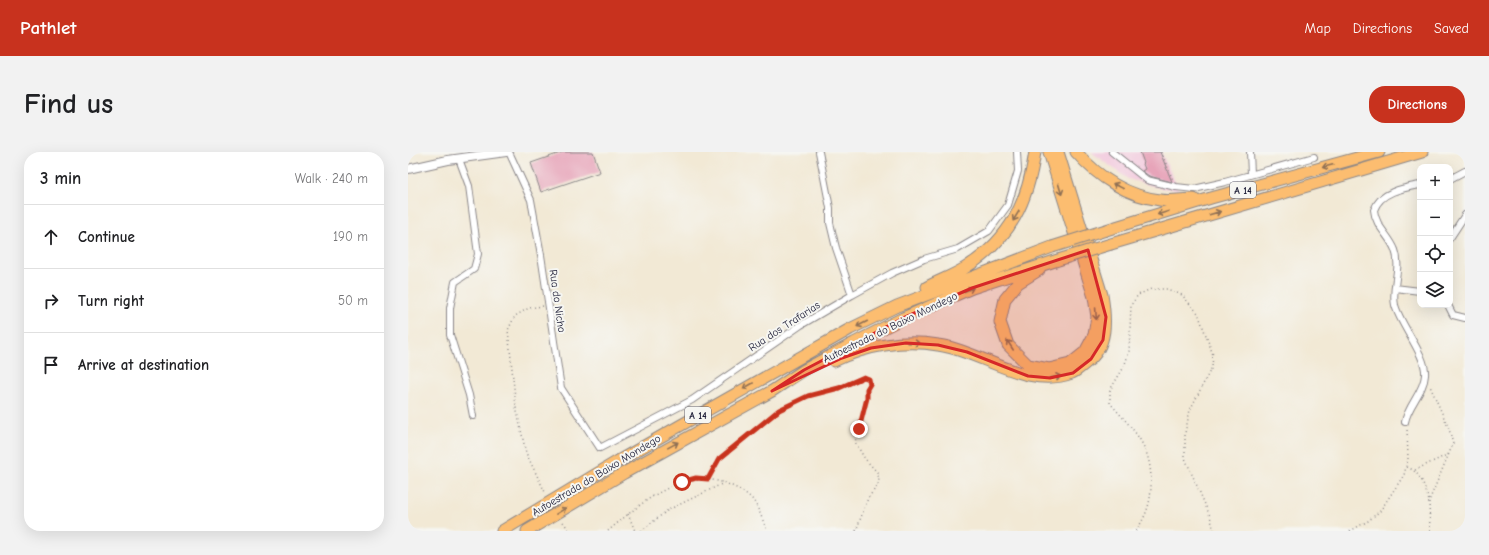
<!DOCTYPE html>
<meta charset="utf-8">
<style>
:root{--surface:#fff;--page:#f2f2f2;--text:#202124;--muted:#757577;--line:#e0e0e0;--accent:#c8321e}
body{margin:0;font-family:"Comic Neue",sans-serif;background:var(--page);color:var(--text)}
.controls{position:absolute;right:12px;top:12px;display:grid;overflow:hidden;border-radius:8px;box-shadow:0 4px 16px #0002}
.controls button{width:36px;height:36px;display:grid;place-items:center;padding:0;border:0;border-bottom:1px solid var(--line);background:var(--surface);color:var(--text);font:20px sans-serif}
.stop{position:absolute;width:12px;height:12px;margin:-9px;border:3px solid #c8321e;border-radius:50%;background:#fff}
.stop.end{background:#c8321e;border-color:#fff;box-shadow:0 1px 4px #0008}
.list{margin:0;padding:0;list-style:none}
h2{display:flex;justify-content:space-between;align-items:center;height:52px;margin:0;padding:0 16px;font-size:17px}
h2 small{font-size:13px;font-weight:400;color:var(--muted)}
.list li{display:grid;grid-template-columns:26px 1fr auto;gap:12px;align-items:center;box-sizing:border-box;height:64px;padding:0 16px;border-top:1px solid var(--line)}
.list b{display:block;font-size:15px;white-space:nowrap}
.list em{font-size:13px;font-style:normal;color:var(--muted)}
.icon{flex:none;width:22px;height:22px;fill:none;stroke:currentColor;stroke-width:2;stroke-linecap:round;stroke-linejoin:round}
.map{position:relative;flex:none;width:1057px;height:379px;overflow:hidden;border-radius:16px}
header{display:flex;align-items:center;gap:24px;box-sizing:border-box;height:56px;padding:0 20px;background:var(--accent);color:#fff}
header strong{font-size:19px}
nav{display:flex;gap:22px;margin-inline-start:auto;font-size:14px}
.intro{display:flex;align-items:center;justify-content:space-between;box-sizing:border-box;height:96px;padding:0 24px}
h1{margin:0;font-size:28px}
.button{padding:10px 18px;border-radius:16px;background:var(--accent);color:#fff;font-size:14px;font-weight:700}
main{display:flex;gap:24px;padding:0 24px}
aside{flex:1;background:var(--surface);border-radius:16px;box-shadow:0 4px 16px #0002}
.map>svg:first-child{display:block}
</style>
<header>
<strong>Pathlet</strong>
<nav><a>Map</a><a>Directions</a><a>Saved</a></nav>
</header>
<div class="intro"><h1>Find us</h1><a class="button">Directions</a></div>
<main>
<aside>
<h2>3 min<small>Walk · 240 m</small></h2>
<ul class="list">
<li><svg class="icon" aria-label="ahead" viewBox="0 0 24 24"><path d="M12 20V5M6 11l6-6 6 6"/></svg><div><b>Continue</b></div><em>190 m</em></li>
<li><svg class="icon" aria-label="right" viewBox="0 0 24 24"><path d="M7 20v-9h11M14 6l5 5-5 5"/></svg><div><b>Turn right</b></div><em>50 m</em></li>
<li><svg class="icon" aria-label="arrive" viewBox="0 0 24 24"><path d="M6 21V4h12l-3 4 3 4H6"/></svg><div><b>Arrive at destination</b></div></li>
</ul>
</aside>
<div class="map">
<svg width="1057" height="379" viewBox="0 0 1057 379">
<rect width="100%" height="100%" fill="#f6f6f2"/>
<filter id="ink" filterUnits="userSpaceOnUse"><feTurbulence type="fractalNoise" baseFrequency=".025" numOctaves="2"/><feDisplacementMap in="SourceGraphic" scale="8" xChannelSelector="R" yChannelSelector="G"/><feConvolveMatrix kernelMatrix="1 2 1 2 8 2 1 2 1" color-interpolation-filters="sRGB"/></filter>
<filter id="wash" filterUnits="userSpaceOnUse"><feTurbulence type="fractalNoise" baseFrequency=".012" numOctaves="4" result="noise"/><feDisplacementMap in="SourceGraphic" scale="16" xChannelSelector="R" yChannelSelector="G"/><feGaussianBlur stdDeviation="0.9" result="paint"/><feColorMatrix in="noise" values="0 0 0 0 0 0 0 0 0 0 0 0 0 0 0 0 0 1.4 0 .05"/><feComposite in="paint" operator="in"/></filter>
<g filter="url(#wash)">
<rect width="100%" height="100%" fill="#f2e9d5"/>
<path fill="#f3cfe0" d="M683,0H753L771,38L752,36L720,27Z"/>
<g id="blocks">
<path fill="#e7a4b9" d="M155,0H185L192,20L133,40L123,11Z
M732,0H752L764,30L741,24L734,19L737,17L735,12L736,11Z"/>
</g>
</g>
<g filter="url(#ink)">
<use href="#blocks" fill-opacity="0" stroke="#8a8688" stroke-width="1"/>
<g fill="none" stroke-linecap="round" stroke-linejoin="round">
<g stroke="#8a8688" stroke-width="8">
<path id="minor" d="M101,0L123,48L133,103L153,236L192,296L284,248L393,173L444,143L484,121L516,107L550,97L581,79L600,53L610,19L609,0
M411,0L422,56V71L428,96L444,143
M704,0L739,28L768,35L786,37L817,30L906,5
M842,0L843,22
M51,7L61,34L70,102L66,117L47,130L42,156V183L61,243L65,264
M1042,27L1057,19
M1042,86L1057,63
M987,136L1012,139
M1040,153L1045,163L1057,166
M997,270C1000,253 1016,240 1017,223C1019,204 992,173 987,153C983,135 994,117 987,98C982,84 967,74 966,58C972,40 995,36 1012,33"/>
</g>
<g stroke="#8a8688" stroke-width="10">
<path id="tertiary" d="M0,17L40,8L98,0"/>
</g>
<g stroke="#8a8688" stroke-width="13">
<path id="motorway" d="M668,0C690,25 719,44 752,48C763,50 775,47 786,47
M698,78L803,46L971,0
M703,92L1014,0
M631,118L610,131L597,147L592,170L600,193L620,213L641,217L662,212L677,200L686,183L689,165L686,145L641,0
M519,135C532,128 547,123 560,114C603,86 620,49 627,0
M426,209C457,194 495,187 530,193C574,199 618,238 664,221C669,219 674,214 679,210C700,194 698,167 694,143L650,0
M94,379L210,309L442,177L489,154L644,95
M119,379L216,321L364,239L396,218L446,191L495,166L564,136L650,108"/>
</g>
<path stroke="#8a8688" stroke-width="1.5" stroke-dasharray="1 3" stroke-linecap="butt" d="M753,0L765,28
M135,154L121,156L107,164L100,178L108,255L118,301L137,340
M999,315C1014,321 1017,336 1021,349
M1007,318L1043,301
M300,327L311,307L371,258L400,244L431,236L457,225L461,227L462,232L459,237V246L447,290L457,307L469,320L471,327L470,333L460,346L448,379
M220,362L227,379
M155,370L162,379
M200,379C233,351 276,313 322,333C331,337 339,341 345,348C351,357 355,369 359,379
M233,379L260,358L316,331
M728,379C738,364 743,351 743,333C744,293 726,279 702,251V238L716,215L721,200L723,153L730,143L743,137H759L774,143L790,161L805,203L804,215L782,258L777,281V306L802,364L806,379
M942,379L960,369L972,359L996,323L1000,307L999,276
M1022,379L1021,349L1045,292L1041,277L1022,234"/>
<use href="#minor" stroke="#fff" stroke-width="6"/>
<use href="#tertiary" stroke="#fff" stroke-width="8"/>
<use href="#motorway" stroke="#fcbd6f" stroke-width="11"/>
<g stroke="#8a8688" stroke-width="13" stroke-linecap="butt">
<path id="motorway-bridge" d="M644,95L698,78
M650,108L703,92"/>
</g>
<use href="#motorway-bridge" stroke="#fcbd6f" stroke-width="11"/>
</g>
<defs><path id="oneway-shaft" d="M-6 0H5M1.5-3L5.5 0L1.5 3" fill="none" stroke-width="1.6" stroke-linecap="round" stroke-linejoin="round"/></defs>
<g stroke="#8f7055">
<use href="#oneway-shaft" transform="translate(920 14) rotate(165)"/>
<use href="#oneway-shaft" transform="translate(710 34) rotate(-154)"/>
<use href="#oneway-shaft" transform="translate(652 37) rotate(73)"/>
<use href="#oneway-shaft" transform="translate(755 61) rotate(163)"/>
<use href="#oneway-shaft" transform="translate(807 61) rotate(-16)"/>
<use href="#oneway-shaft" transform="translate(608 64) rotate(121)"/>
<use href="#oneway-shaft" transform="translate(560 138) rotate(-23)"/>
<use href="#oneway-shaft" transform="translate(688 162) rotate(86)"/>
<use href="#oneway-shaft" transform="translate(454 172) rotate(153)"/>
<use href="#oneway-shaft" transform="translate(506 191) rotate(3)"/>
<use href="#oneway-shaft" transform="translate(602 193) rotate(-123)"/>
<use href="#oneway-shaft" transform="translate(647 225) rotate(-11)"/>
<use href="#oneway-shaft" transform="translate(340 234) rotate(150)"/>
<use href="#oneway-shaft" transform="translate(265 293) rotate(-29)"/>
<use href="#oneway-shaft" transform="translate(153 359) rotate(-31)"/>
</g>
</g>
<g fill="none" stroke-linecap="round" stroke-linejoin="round" filter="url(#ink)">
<path stroke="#c8321e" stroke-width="5" d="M274,330L288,326L300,327L311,307L371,258L400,244L431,236L456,225L461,227L462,232L459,237V246L451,277"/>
</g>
<path fill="#d62828" fill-opacity="0.2" stroke="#d62828" stroke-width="3" stroke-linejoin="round" d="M680,98L698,165L695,188L683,207L665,221L642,226L620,224L559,200L530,193L498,191L463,196L434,206L364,239L396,218L495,166L564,136Z"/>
<g text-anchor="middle" stroke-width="4" stroke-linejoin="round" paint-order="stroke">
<g fill="#f6f6f2" stroke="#626272" stroke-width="1">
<rect x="822" y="30" width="26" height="16" rx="3"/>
<rect x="277" y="255" width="26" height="16" rx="3"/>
</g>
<g font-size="10" font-weight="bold" fill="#22223b">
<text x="835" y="42">A 14</text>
<text x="290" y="267">A 14</text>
</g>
<g font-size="11" fill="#22223b" stroke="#f6f6f2">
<text transform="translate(150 149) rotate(82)" y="4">Rua do Nicho</text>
<text transform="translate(376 174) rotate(-33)" y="4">Rua dos Trafarias</text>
<text transform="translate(482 175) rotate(-26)" y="4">Autoestrada do Baixo Mondego</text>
<text transform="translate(188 323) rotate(-31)" y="4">Autoestrada do Baixo Mondego</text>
</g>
</g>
</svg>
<div class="controls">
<button>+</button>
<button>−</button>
<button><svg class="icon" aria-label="locate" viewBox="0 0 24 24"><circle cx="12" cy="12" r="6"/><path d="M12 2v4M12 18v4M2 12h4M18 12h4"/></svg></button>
<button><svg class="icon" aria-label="layers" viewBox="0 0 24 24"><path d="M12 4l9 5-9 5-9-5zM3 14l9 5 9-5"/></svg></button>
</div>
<div class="stop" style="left:274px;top:330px"></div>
<div class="stop end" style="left:451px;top:277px"></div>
</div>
</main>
